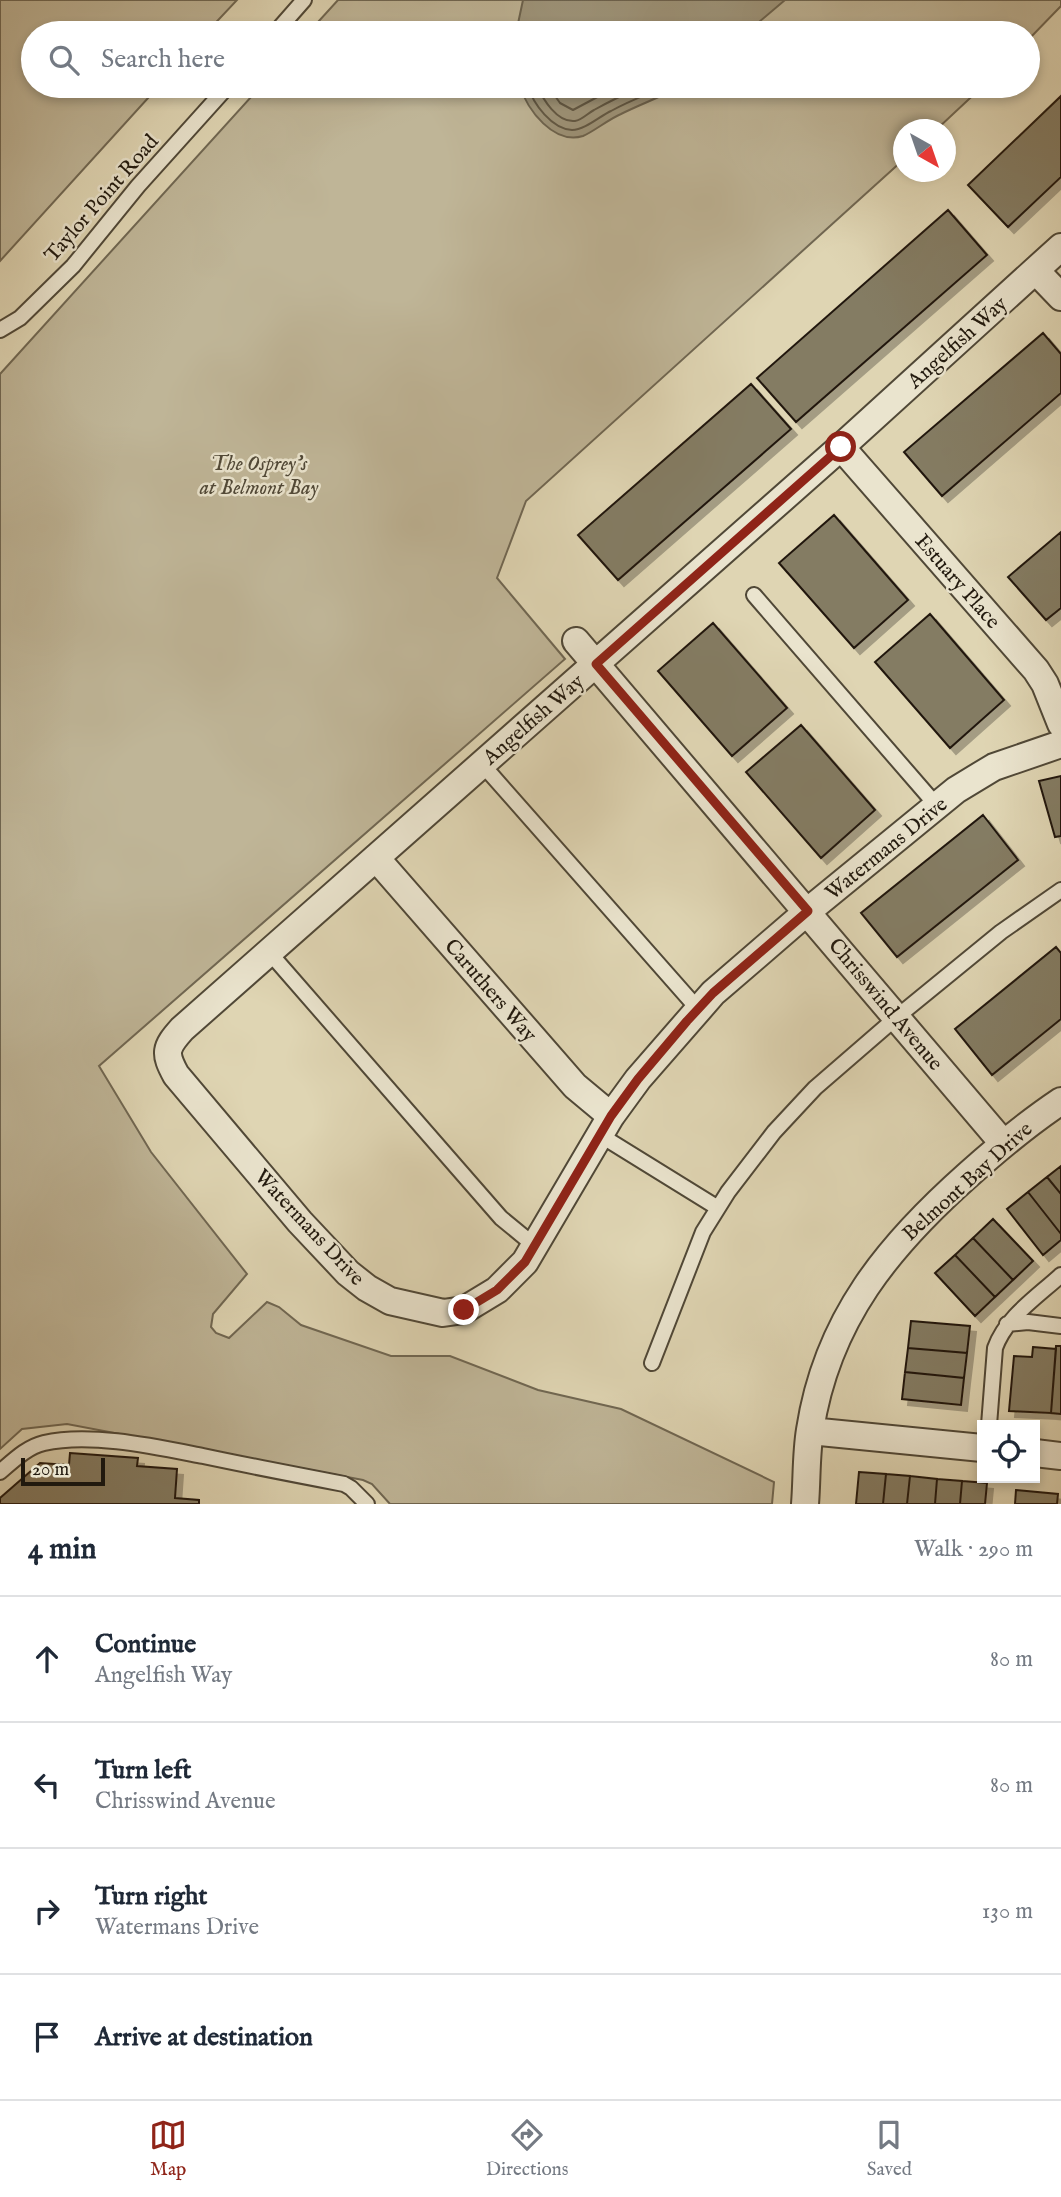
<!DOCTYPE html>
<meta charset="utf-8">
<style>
:root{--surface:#fff;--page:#f2f2f3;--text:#1f2937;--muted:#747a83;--line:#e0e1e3;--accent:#8f2418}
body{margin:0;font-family:"IM FELL English",serif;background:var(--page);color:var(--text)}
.controls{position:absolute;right:21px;bottom:21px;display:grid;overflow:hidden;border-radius:0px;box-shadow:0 4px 10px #0003}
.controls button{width:63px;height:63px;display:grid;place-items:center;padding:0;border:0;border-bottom:2px solid var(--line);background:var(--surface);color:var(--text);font:35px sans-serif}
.compass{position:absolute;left:893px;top:119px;width:63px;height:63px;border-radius:50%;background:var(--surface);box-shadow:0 4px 10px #0003;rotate:140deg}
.scale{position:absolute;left:21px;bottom:18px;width:84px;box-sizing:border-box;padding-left:7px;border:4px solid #21190e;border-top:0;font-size:19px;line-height:24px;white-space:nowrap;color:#21190e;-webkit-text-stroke:5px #eae4ce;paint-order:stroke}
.stop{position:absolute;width:21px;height:21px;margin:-16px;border:5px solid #8f2418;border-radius:50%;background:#fff}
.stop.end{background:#8f2418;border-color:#fff;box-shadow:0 2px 7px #0008}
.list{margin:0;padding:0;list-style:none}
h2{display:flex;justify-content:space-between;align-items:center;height:91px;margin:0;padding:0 28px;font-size:30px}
h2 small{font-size:23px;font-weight:400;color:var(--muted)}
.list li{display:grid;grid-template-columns:46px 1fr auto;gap:21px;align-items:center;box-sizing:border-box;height:126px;padding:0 28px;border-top:2px solid var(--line)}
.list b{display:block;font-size:26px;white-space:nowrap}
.list p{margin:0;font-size:23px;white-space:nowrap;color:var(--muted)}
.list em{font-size:23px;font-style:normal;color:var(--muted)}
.icon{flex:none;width:38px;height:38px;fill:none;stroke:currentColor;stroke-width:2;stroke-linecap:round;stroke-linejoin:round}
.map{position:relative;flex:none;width:1061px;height:1504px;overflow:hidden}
.search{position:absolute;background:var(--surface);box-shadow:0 4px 10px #0003;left:21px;right:21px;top:21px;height:77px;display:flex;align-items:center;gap:18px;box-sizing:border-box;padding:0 24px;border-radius:38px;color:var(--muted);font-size:26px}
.sheet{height:595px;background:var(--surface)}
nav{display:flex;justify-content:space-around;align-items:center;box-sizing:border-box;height:98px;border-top:2px solid var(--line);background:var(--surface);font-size:19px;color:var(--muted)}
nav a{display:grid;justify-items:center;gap:4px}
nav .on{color:var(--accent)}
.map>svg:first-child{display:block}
</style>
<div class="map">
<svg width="1061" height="1504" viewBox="0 0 1061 1504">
<defs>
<filter id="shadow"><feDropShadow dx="6" dy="6" stdDeviation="0" flood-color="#0004"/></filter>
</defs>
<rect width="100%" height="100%" fill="#dfd5b3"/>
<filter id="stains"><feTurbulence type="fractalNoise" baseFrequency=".00286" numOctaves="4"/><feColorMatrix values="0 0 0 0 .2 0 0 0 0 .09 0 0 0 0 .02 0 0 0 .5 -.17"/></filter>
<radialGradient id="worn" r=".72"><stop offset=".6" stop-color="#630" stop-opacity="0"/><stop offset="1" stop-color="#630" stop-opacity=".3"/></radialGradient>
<path fill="#bfb597" stroke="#706752" stroke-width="2" d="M0,0H237L206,33H33V86H159L0,261Z
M338,0H1061V6L1028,40V33H308Z
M261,86H983L937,129L904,130L903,160L526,501L497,578L565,659L99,1066L151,1152L247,1274L213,1314L211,1327L216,1333L229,1338L267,1302L279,1307L301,1325L391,1356H450L538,1390L621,1409L774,1482L772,1504H390L372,1484L363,1480L67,1424L22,1429L0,1449V374Z"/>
<path fill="#9e957b" stroke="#6c634f" stroke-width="2" d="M523,0H785L746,33H516Z
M520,86H681C661,97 641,104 621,114C609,119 593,132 583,136C554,145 527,110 520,86Z"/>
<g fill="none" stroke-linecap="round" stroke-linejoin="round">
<path stroke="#605744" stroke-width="2" d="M528,86C533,104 552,129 572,130C585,130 600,116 611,111C629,101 648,94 666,86
M537,86C543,99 557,123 575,121C582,120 588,113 594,110C610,101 627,93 643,86
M548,86L560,103L573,110L618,86"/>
</g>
<path fill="#847b64" stroke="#21190e" stroke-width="2" filter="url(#shadow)" d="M1061,96V177L1008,227L968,185Z
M948,210L987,255L796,422L757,378Z
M1043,333L1061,354V393L942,496L904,452Z
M751,384L791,429L618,580L578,535Z
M834,515L908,600L854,648L779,563Z
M1061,532V608L1046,620L1008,577Z
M930,614L1004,700L950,748L875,662Z
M713,623L787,708L732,756L658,671Z
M801,725L875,810L821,858L746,772Z
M1061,776V836L1055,837L1039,781Z
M983,815L1018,860L897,957L861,913Z
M1056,947L1061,953V1019L992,1075L955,1029Z
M1061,1166V1194L1047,1177Z
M1047,1177L1061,1194V1234L1028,1192Z
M1028,1192L1061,1234V1240L1043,1255L1007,1209Z
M993,1219L1033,1261L1013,1280L973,1238Z
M973,1238L1013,1280L995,1297L955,1255Z
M955,1255L995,1297L975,1316L935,1273Z
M911,1321L970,1326L967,1353L908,1348Z
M1056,1346H1061V1414L1051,1413Z
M1033,1347L1056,1349L1051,1413L1009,1411L1014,1356L1032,1357Z
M908,1348L967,1353L964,1378L905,1372Z
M905,1372L964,1378L961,1405L902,1399Z
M70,1453L138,1458L137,1466L177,1469L175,1498L199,1500V1504H0V1498L40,1463L69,1465Z
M859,1472L886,1474L883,1504H856Z
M886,1474L910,1476L907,1504H883Z
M910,1476L937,1479L935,1504H907Z
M937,1479L962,1481L960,1504H935Z
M962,1481L987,1483L985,1504H960Z
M1016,1490L1058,1494L1057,1504H1015Z"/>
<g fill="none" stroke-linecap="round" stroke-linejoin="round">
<g stroke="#504837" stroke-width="18">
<path id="lane" d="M275,33L304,0
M0,330L20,318L73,266L138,186L228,86
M754,595L937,806
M482,764L698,1009
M269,952L501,1218L535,1246
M600,1135L718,1208
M1007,1324L1028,1322L1061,1326
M652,1363L703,1232L728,1192L774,1132L815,1088L897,1017L1001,932L1061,890
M989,1425L995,1348C1006,1317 1037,1297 1061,1275
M0,1472C14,1460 27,1447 44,1443C90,1432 157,1447 203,1456C250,1466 297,1475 344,1484L351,1488L367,1504"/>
</g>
<g stroke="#504837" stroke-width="30">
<path id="street" d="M1061,247L841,447L182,1029C165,1048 164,1053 176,1075L300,1222L348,1273L367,1288L390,1301L443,1313L464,1310L497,1290L525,1262L611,1116L638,1079L713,993L808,911L956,790L994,767L1061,744
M1036,271L1061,297
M841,447L1036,670L1045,684L1061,724
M576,641L1003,1143
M376,858L575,1086L611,1116
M810,1431L982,1448
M1035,1453L1061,1456
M805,1504C807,1480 806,1454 810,1430C827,1319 889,1245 969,1174C998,1148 1028,1123 1061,1101"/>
</g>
<use href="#lane" stroke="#eae4ce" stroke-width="14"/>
<use href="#street" stroke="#eae4ce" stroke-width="26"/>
</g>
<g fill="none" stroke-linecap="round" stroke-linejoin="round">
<path stroke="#8f2418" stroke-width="9" d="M464,1310L497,1290L525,1262L611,1116L638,1079L687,1021L713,993L808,911L596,664L841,447"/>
</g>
<g text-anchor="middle" stroke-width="5" stroke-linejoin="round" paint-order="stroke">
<g font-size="21" fill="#21190e" stroke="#eae4ce">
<text transform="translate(101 198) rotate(-49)" y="7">Taylor Point Road</text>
<text transform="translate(957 342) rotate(-42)" y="7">Angelfish Way</text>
<text transform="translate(958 581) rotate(49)" y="7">Estuary Place</text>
<text transform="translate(533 719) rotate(-41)" y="7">Angelfish Way</text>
<text transform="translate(886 848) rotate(-39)" y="7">Watermans Drive</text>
<text transform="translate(491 990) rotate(49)" y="7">Caruthers Way</text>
<text transform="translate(886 1004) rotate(50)" y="7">Chrisswind Avenue</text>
<text transform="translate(967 1181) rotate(-42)" y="7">Belmont Bay Drive</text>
<text transform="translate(310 1227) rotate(47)" y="7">Watermans Drive</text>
</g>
<g font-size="21" font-style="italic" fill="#504837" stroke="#eae4ce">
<text x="259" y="470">The Osprey's<tspan x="259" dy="24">at Belmont Bay</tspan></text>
</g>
</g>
<rect width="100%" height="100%" filter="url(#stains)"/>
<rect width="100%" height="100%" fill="url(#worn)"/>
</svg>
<div class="controls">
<button><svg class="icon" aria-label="locate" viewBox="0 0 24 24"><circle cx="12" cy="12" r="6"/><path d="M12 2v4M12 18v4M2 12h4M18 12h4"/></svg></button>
</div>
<svg class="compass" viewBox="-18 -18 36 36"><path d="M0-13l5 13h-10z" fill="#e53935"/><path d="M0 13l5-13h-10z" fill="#747a83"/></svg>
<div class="scale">20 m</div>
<div class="stop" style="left:841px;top:447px"></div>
<div class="stop end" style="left:464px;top:1310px"></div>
<div class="search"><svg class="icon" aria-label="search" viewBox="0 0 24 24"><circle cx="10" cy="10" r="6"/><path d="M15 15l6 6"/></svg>Search here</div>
</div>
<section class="sheet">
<h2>4 min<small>Walk · 290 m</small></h2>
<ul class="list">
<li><svg class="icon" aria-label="ahead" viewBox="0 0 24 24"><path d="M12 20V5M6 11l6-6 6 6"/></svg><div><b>Continue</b><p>Angelfish Way</p></div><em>80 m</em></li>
<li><svg class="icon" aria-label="left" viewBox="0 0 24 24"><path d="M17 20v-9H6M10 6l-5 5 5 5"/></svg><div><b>Turn left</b><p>Chrisswind Avenue</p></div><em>80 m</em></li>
<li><svg class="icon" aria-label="right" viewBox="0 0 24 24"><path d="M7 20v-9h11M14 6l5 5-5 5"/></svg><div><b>Turn right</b><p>Watermans Drive</p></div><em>130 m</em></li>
<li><svg class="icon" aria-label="arrive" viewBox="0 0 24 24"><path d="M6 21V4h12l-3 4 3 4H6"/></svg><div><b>Arrive at destination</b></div></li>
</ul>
</section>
<nav>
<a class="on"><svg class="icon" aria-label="map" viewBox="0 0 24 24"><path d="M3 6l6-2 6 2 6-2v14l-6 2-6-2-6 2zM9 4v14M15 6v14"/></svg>Map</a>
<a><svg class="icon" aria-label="directions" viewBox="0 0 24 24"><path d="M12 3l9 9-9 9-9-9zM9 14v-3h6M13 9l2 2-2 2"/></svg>Directions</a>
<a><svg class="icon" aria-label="saved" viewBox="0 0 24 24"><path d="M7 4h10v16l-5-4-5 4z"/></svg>Saved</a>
</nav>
